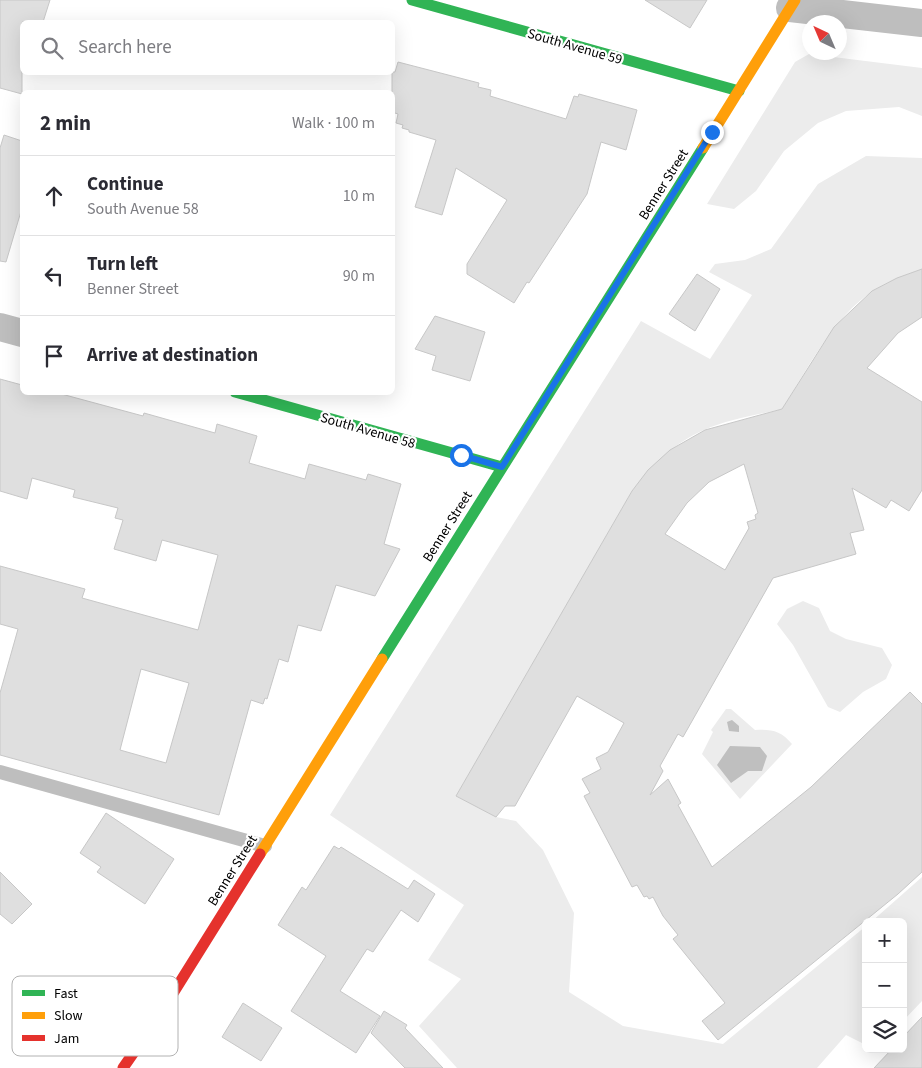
<!DOCTYPE html>
<meta charset="utf-8">
<style>
:root{--surface:#fff;--page:#f2f2f3;--text:#2b2b33;--muted:#7c7c81;--line:#e1e1e2}
body{margin:0;font-family:"Source Sans 3",sans-serif;background:var(--page);color:var(--text)}
.controls{position:absolute;right:15px;bottom:15px;display:grid;overflow:hidden;border-radius:8px;box-shadow:0 5px 20px #0002}
.controls button{width:45px;height:45px;display:grid;place-items:center;padding:0;border:0;border-bottom:1px solid var(--line);background:var(--surface);color:var(--text);font:25px sans-serif}
.compass{position:absolute;left:802px;top:15px;width:45px;height:45px;border-radius:50%;background:var(--surface);box-shadow:0 5px 20px #0002;rotate:316deg}
.stop{position:absolute;width:15px;height:15px;margin:-11px;border:4px solid #1a73e8;border-radius:50%;background:#fff}
.stop.end{background:#1a73e8;border-color:#fff;box-shadow:0 1px 5px #0008}
.list{margin:0;padding:0;list-style:none}
h2{display:flex;justify-content:space-between;align-items:center;height:65px;margin:0;padding:0 20px;font-size:21px}
h2 small{font-size:16px;font-weight:400;color:var(--muted)}
.list li{display:grid;grid-template-columns:32px 1fr auto;gap:15px;align-items:center;box-sizing:border-box;height:80px;padding:0 20px;border-top:1px solid var(--line)}
.list b{display:block;font-size:19px;white-space:nowrap}
.list p{margin:0;font-size:16px;white-space:nowrap;color:var(--muted)}
.list em{font-size:16px;font-style:normal;color:var(--muted)}
.icon{flex:none;width:28px;height:28px;fill:none;stroke:currentColor;stroke-width:2;stroke-linecap:round;stroke-linejoin:round}
.map{position:relative;flex:none;width:922px;height:1068px;overflow:hidden}
.search{position:absolute;background:var(--surface);box-shadow:0 5px 20px #0002;left:20px;top:20px;width:375px;height:55px;display:flex;align-items:center;gap:12px;box-sizing:border-box;padding:0 18px;border-radius:8px;color:var(--muted);font-size:19px}
.panel{position:absolute;background:var(--surface);box-shadow:0 5px 20px #0002;left:20px;top:90px;width:375px;height:305px;border-radius:8px}
.map>svg:first-child{display:block}
</style>
<div class="map">
<svg width="922" height="1068" viewBox="0 0 922 1068">
<rect width="100%" height="100%" fill="#fff"/>
<path fill="#ececec" d="M809,54L922,68V116L899,107L846,111L818,123L784,151L756,191L734,209L707,204L795,62Z
M866,156L922,158V269C905,275 888,281 873,291C834,316 807,370 782,409C757,415 728,419 704,430C674,443 651,466 632,491L456,796L496,817L516,821L543,850L574,913L569,992L623,1026L723,1044L866,926V1045L846,1035L817,1068H457L419,1026L461,979L428,960L464,905L330,815L641,321L710,359L752,295L709,272L715,264L745,260L771,249L818,184Z
M803,601L819,608L830,631L846,639L882,648L892,665L886,679L863,692L840,712L828,707L793,645L777,624L787,609Z
M726,709H731L755,730C772,729 781,731 792,744L740,799L702,754L713,732L711,730Z
M922,877V1001L903,1021V922H871Z"/>
<path fill="#bfbfbf" d="M732,720L739,726V732L729,731L727,722Z
M730,746L760,747L767,756L762,771H748L731,783L717,765Z"/>
<path fill="#dfdfdf" stroke="#c7c7c7" fill-rule="evenodd" d="M0,0H50L43,22H22V94L0,88Z
M645,0H707L690,28Z
M398,62L479,83L478,87L491,90L490,96L566,119L574,96L578,97L579,94L637,110L626,150L601,142L587,194L529,283L527,282L514,303L467,274V264L507,200L456,168L442,215L415,207L436,140L409,132V130L402,128L403,125L396,123L398,114L392,112V72H395Z
M4,135L22,141V208L6,262L0,261V148Z
M922,269V317L898,333L867,368L922,402V490L909,511L891,500L886,508L852,488L864,530L850,533L856,554L773,578L683,737L678,734L660,766L663,771L650,795L668,779L681,803L678,805L712,867L811,787L910,692L922,704V872L898,894L718,1040L702,1021L725,1003L673,939L678,935L663,916L653,897L649,899L647,896L644,897L637,885L632,887L584,796L590,793L582,779L601,769L596,758L608,752L624,723L577,696L515,806H505L496,817L456,796L632,491L648,470L670,450L705,430L782,409L834,327L872,291L897,278ZM744,464L758,513L755,515L756,519L747,522L749,528L725,570L665,534L687,503L709,482Z
M697,274L720,289L695,331L669,314Z
M435,316L485,332L470,381L432,370L436,356L415,349Z
M0,379L22,385V392H54L143,416L144,413L215,433L217,424L257,436L249,463L305,479L309,464L366,480L368,474L401,484L384,544L400,549L375,596L336,585L321,631L298,625L288,662L279,659L267,699L265,698L263,704L251,700L219,815L0,755V693L18,629L0,624V566L85,589L82,598L198,630L218,555L162,540L156,561L114,549L123,520L115,518L118,508L73,497L75,490L32,478L27,499L0,491ZM141,669L189,683L166,763L120,750Z
M106,813L174,859L145,904L97,872L101,867L80,853Z
M334,846L339,849L341,847L408,889L414,880L435,894L418,922L401,910L373,952L367,949L340,991L380,1016L356,1053L291,1011L326,956L278,925L302,887L306,890Z
M0,872L32,904L12,924L0,914Z
M243,1003L282,1028L261,1061L222,1037Z
M384,1011L407,1025L405,1028L443,1068H405L371,1033Z
M922,1017V1068H874L892,1049H903V1037Z"/>
<g fill="none" stroke-linecap="round" stroke-linejoin="round">
<path stroke="#bebebe" stroke-width="14" d="M0,772L265,846"/>
<path stroke="#bebebe" stroke-width="28" d="M790,8L922,23
M0,327L22,333"/>
<path stroke="#30b455" stroke-width="11" d="M412,0L739,91
M235,392L502,467
M382,659L703,148"/>
<path stroke="#ff9f0a" stroke-width="11" d="M703,148L795,0
M260,854L382,659"/>
<path stroke="#e5322d" stroke-width="11" d="M123,1068L157,1019L260,854"/>
</g>
<g fill="none" stroke-linecap="round" stroke-linejoin="round">
<path stroke="#1a73e8" stroke-width="6" d="M461,455L502,467L712,132"/>
</g>
<g text-anchor="middle" stroke-width="4.5" stroke-linejoin="round" paint-order="stroke">
<g font-size="14" fill="#000" stroke="#fff">
<text transform="translate(575 46) rotate(16)" y="5">South Avenue 59</text>
<text transform="translate(663 184) rotate(-58)" y="5">Benner Street</text>
<text transform="translate(368 430) rotate(16)" y="5">South Avenue 58</text>
<text transform="translate(447 526) rotate(-58)" y="5">Benner Street</text>
<text transform="translate(232 870) rotate(-58)" y="5">Benner Street</text>
</g>
</g>
<rect x="12" y="976" width="166" height="80" rx="8" fill="#fff" stroke="#b2b2b2" stroke-width="1"/>
<rect x="22" y="990" width="23" height="6" fill="#30b455"/>
<rect x="22" y="1012" width="23" height="7" fill="#ff9f0a"/>
<rect x="22" y="1035" width="23" height="6" fill="#e5322d"/>
<g font-size="14" fill="#000">
<text x="54" y="998">Fast</text>
<text x="54" y="1020">Slow</text>
<text x="54" y="1043">Jam</text>
</g>
</svg>
<div class="controls">
<button>+</button>
<button>−</button>
<button><svg class="icon" aria-label="layers" viewBox="0 0 24 24"><path d="M12 4l9 5-9 5-9-5zM3 14l9 5 9-5"/></svg></button>
</div>
<svg class="compass" viewBox="-18 -18 36 36"><path d="M0-13l5 13h-10z" fill="#e53935"/><path d="M0 13l5-13h-10z" fill="#7c7c81"/></svg>
<div class="stop" style="left:461px;top:455px"></div>
<div class="stop end" style="left:712px;top:132px"></div>
<div class="search"><svg class="icon" aria-label="search" viewBox="0 0 24 24"><circle cx="10" cy="10" r="6"/><path d="M15 15l6 6"/></svg>Search here</div>
<section class="panel">
<h2>2 min<small>Walk · 100 m</small></h2>
<ul class="list">
<li><svg class="icon" aria-label="ahead" viewBox="0 0 24 24"><path d="M12 20V5M6 11l6-6 6 6"/></svg><div><b>Continue</b><p>South Avenue 58</p></div><em>10 m</em></li>
<li><svg class="icon" aria-label="left" viewBox="0 0 24 24"><path d="M17 20v-9H6M10 6l-5 5 5 5"/></svg><div><b>Turn left</b><p>Benner Street</p></div><em>90 m</em></li>
<li><svg class="icon" aria-label="arrive" viewBox="0 0 24 24"><path d="M6 21V4h12l-3 4 3 4H6"/></svg><div><b>Arrive at destination</b></div></li>
</ul>
</section>
</div>
